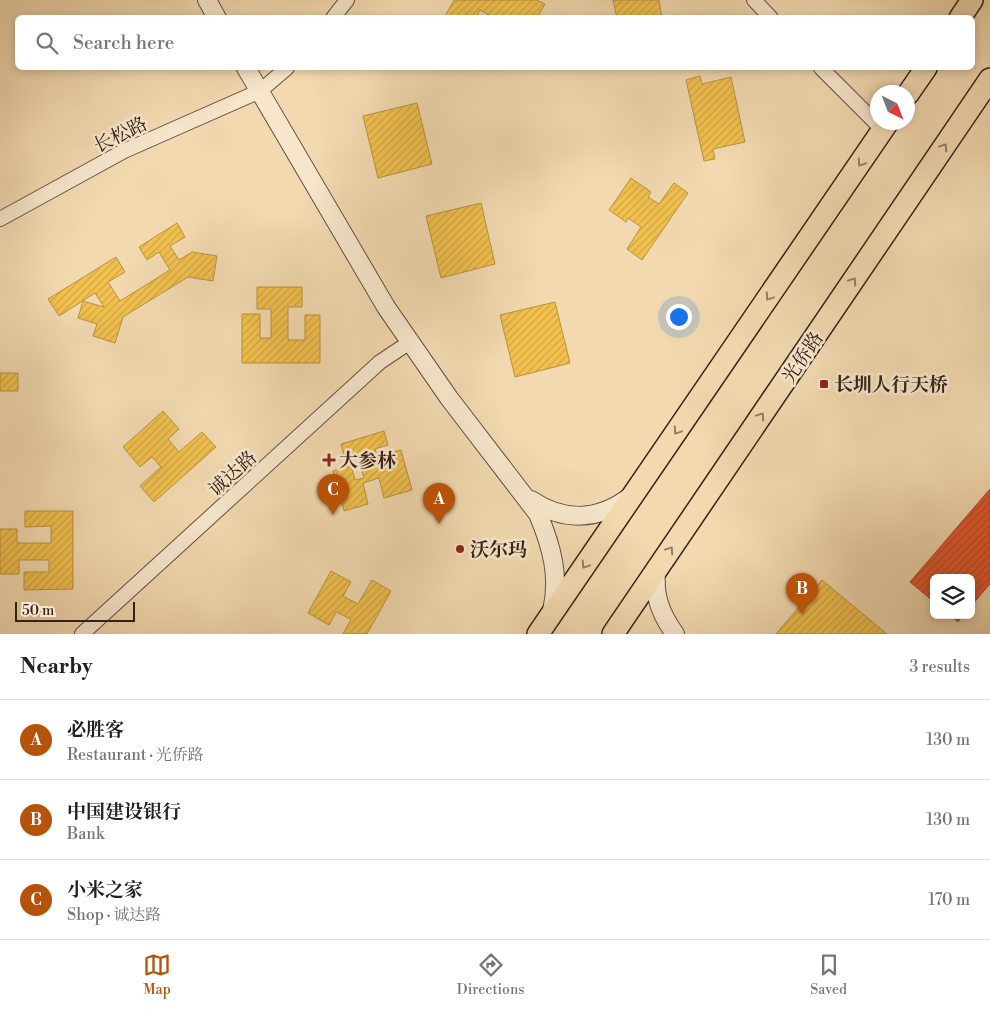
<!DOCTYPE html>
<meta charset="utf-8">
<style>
:root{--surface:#fff;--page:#f2f2f2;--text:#222;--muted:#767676;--line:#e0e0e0;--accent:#b45309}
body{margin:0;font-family:"Libre Bodoni","Noto Serif SC",serif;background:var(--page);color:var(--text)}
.controls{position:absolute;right:15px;bottom:15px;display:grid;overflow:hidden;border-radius:8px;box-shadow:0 2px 8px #0003}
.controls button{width:45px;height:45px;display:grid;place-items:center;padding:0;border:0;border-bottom:1px solid var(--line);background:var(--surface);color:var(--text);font:25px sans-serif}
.compass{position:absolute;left:870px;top:85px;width:45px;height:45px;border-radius:50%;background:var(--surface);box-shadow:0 2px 8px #0003;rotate:138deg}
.scale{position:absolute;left:15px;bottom:12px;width:120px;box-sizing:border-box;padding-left:5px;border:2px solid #362119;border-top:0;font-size:14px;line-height:18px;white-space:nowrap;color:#362119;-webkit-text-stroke:4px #f7e6cc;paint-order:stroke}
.you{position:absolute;left:678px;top:316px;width:18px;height:18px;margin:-12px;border:4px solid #fff;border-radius:50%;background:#1a73e8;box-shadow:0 0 0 8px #1a73e833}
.badge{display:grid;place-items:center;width:32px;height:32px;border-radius:50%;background:var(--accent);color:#fff;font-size:16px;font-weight:700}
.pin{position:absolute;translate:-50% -41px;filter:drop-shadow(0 1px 2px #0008)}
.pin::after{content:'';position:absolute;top:26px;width:18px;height:15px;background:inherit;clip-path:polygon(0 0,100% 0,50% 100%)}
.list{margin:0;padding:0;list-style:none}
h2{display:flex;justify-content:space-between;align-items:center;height:65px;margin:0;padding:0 20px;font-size:21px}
h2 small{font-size:16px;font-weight:400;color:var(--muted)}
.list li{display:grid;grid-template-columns:32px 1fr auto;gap:15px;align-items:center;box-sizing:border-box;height:80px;padding:0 20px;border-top:1px solid var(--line)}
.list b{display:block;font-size:19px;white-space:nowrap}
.list p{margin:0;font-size:16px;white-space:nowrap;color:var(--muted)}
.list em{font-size:16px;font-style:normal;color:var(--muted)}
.icon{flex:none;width:28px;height:28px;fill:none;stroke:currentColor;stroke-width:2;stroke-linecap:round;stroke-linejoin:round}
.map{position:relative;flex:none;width:990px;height:634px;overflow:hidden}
.search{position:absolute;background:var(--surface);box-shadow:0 2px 8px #0003;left:15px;right:15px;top:15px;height:55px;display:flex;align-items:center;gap:12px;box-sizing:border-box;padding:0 18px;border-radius:8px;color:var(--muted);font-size:19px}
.sheet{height:305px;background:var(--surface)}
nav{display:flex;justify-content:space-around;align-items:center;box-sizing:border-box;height:70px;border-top:1px solid var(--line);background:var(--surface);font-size:14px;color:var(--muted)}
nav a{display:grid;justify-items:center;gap:2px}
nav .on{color:var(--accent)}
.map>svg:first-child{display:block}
</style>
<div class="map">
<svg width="990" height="634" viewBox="0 0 990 634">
<defs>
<pattern id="homes-hatch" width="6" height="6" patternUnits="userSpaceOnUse" patternTransform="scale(1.25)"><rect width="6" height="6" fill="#f2c14e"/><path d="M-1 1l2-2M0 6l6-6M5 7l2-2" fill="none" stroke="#d0a644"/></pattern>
<pattern id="shops-hatch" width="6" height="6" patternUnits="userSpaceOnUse" patternTransform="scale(1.25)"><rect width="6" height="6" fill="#e4572e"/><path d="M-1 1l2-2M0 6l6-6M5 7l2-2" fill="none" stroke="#ba4826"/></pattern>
</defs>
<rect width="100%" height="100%" fill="#f2d9b0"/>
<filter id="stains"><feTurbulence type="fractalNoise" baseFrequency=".004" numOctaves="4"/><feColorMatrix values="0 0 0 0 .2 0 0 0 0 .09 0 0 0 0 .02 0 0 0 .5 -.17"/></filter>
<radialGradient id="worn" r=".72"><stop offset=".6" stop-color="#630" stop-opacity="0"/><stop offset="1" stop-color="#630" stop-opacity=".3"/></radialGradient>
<path fill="url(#homes-hatch)" stroke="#ba913e" d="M454,0H537L545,4L537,18H494L480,10L476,18H444Z
M613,0H659L662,18H617Z
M700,76L702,84L731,77L745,142L713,149L715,159L704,161L686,80Z
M417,103L432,164L378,178L363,116Z
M631,178L651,192L648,197L659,204L674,183L688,193L642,260L627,249L641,227L628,218L626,222L609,210Z
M481,203L495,264L441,278L426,216Z
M177,223L185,237L170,246L179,260L192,252L217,256L213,281L188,277L123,317L115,343L93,336L97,324L78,318L83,301L104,307L95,293L59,316L48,299L116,257L125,272L108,282L120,301L170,270L159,252L147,260L139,247Z
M257,287H302V307H288V340H305V315H320V363H242V314H260V338H271V309H257Z
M555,302L570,363L515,377L500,315Z
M0,373H18V391H0Z
M163,411L179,429L168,439L179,452L202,432L216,447L154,502L140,486L161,467L152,457L140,467L123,447Z
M384,431L388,445L375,449L380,466L384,465L381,455L401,450L412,490L384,498L379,478L363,483L368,504L344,511L333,471L351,466L355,480L364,478L357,455L345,459L341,444Z
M25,511H73V589L24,590V572H49V560H19V574H0V529H17V543H51V526L25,527Z
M331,571L351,582L343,596L358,604L372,580L391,591L367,634H343L351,619L336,612L329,625L308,613Z
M822,580L887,634H776Z"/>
<path fill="url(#shops-hatch)" stroke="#b04728" d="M990,489V584L971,606V578H934V602L910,582Z
M950,615H963L958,622Z"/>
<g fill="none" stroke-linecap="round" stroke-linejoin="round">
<g stroke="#654f3f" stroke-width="16">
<path id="minor" d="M754,0L771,18
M333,18L347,0
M821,68L883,130
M0,219L124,151L260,91L287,68
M82,634L380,362L410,342"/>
</g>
<g stroke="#654f3f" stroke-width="20">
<path id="tertiary" d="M207,0L217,18
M246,68L386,307L449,398L538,514C552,547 560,577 552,611
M531,500C564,522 599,521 631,496
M656,571C654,596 660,613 675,634"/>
</g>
<g stroke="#362119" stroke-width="24">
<path id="primary" d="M960,18L972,0
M908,94L926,68
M538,634L888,122
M613,634L990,79"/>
</g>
<use href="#minor" stroke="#f7e6cc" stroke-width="14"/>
<use href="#tertiary" stroke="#f7e6cc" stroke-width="18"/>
<use href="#primary" stroke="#f2d9b0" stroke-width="21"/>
</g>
<defs><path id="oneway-chevron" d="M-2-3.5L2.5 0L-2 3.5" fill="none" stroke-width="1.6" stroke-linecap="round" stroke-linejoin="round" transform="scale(1.25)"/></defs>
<g stroke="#947d64">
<use href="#oneway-chevron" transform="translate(944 147) rotate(-56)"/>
<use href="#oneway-chevron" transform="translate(861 163) rotate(124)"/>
<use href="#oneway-chevron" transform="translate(853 281) rotate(-56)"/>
<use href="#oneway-chevron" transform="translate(769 297) rotate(124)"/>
<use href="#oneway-chevron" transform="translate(761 416) rotate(-56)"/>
<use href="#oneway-chevron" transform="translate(677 431) rotate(124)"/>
<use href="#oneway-chevron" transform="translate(670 550) rotate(-56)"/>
<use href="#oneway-chevron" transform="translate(585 565) rotate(124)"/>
</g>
<g fill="#8f2418" stroke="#f7e6cc" stroke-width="2">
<rect x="819" y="379" width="10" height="10" rx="2.5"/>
<path d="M326.5 452.5h5v5h5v5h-5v5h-5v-5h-5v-5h5z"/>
<circle cx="460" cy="549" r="5"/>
</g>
<g text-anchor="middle" stroke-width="5" stroke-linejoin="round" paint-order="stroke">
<g font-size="19" fill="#362119" stroke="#f7e6cc">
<text transform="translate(120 134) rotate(-26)" y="7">长松路</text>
<text transform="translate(802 357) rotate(-56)" y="7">光侨路</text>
<text transform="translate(232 473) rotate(-42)" y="7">诚达路</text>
</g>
<g font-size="19" font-weight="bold" fill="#362119" stroke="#f7e6cc" text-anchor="start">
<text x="834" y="391">长圳人行天桥</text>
<text x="339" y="467">大参林</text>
<text x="470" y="556">沃尔玛</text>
</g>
</g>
<rect width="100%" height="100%" filter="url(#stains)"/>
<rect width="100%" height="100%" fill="url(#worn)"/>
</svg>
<div class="controls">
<button><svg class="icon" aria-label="layers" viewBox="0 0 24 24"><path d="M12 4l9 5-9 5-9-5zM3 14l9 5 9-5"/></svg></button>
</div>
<svg class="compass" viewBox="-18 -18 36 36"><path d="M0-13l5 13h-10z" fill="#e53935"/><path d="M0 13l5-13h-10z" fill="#767676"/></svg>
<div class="scale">50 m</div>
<div class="you"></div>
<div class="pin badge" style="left:439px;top:524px">A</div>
<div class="pin badge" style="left:802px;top:614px">B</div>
<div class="pin badge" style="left:333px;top:515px">C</div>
<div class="search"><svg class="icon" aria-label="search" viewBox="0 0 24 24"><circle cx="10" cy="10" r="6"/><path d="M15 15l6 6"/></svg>Search here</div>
</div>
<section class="sheet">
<h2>Nearby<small>3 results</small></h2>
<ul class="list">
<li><span class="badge">A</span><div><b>必胜客</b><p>Restaurant · 光侨路</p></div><em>130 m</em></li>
<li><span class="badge">B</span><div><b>中国建设银行</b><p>Bank</p></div><em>130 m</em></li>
<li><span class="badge">C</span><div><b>小米之家</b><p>Shop · 诚达路</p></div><em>170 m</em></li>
</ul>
</section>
<nav>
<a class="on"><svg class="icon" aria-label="map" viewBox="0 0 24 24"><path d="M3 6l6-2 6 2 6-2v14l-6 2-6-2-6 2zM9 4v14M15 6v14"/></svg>Map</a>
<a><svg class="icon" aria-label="directions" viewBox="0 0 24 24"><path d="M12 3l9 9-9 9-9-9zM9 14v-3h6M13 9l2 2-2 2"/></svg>Directions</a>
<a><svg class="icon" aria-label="saved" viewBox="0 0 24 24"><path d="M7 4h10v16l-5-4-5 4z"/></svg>Saved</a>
</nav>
